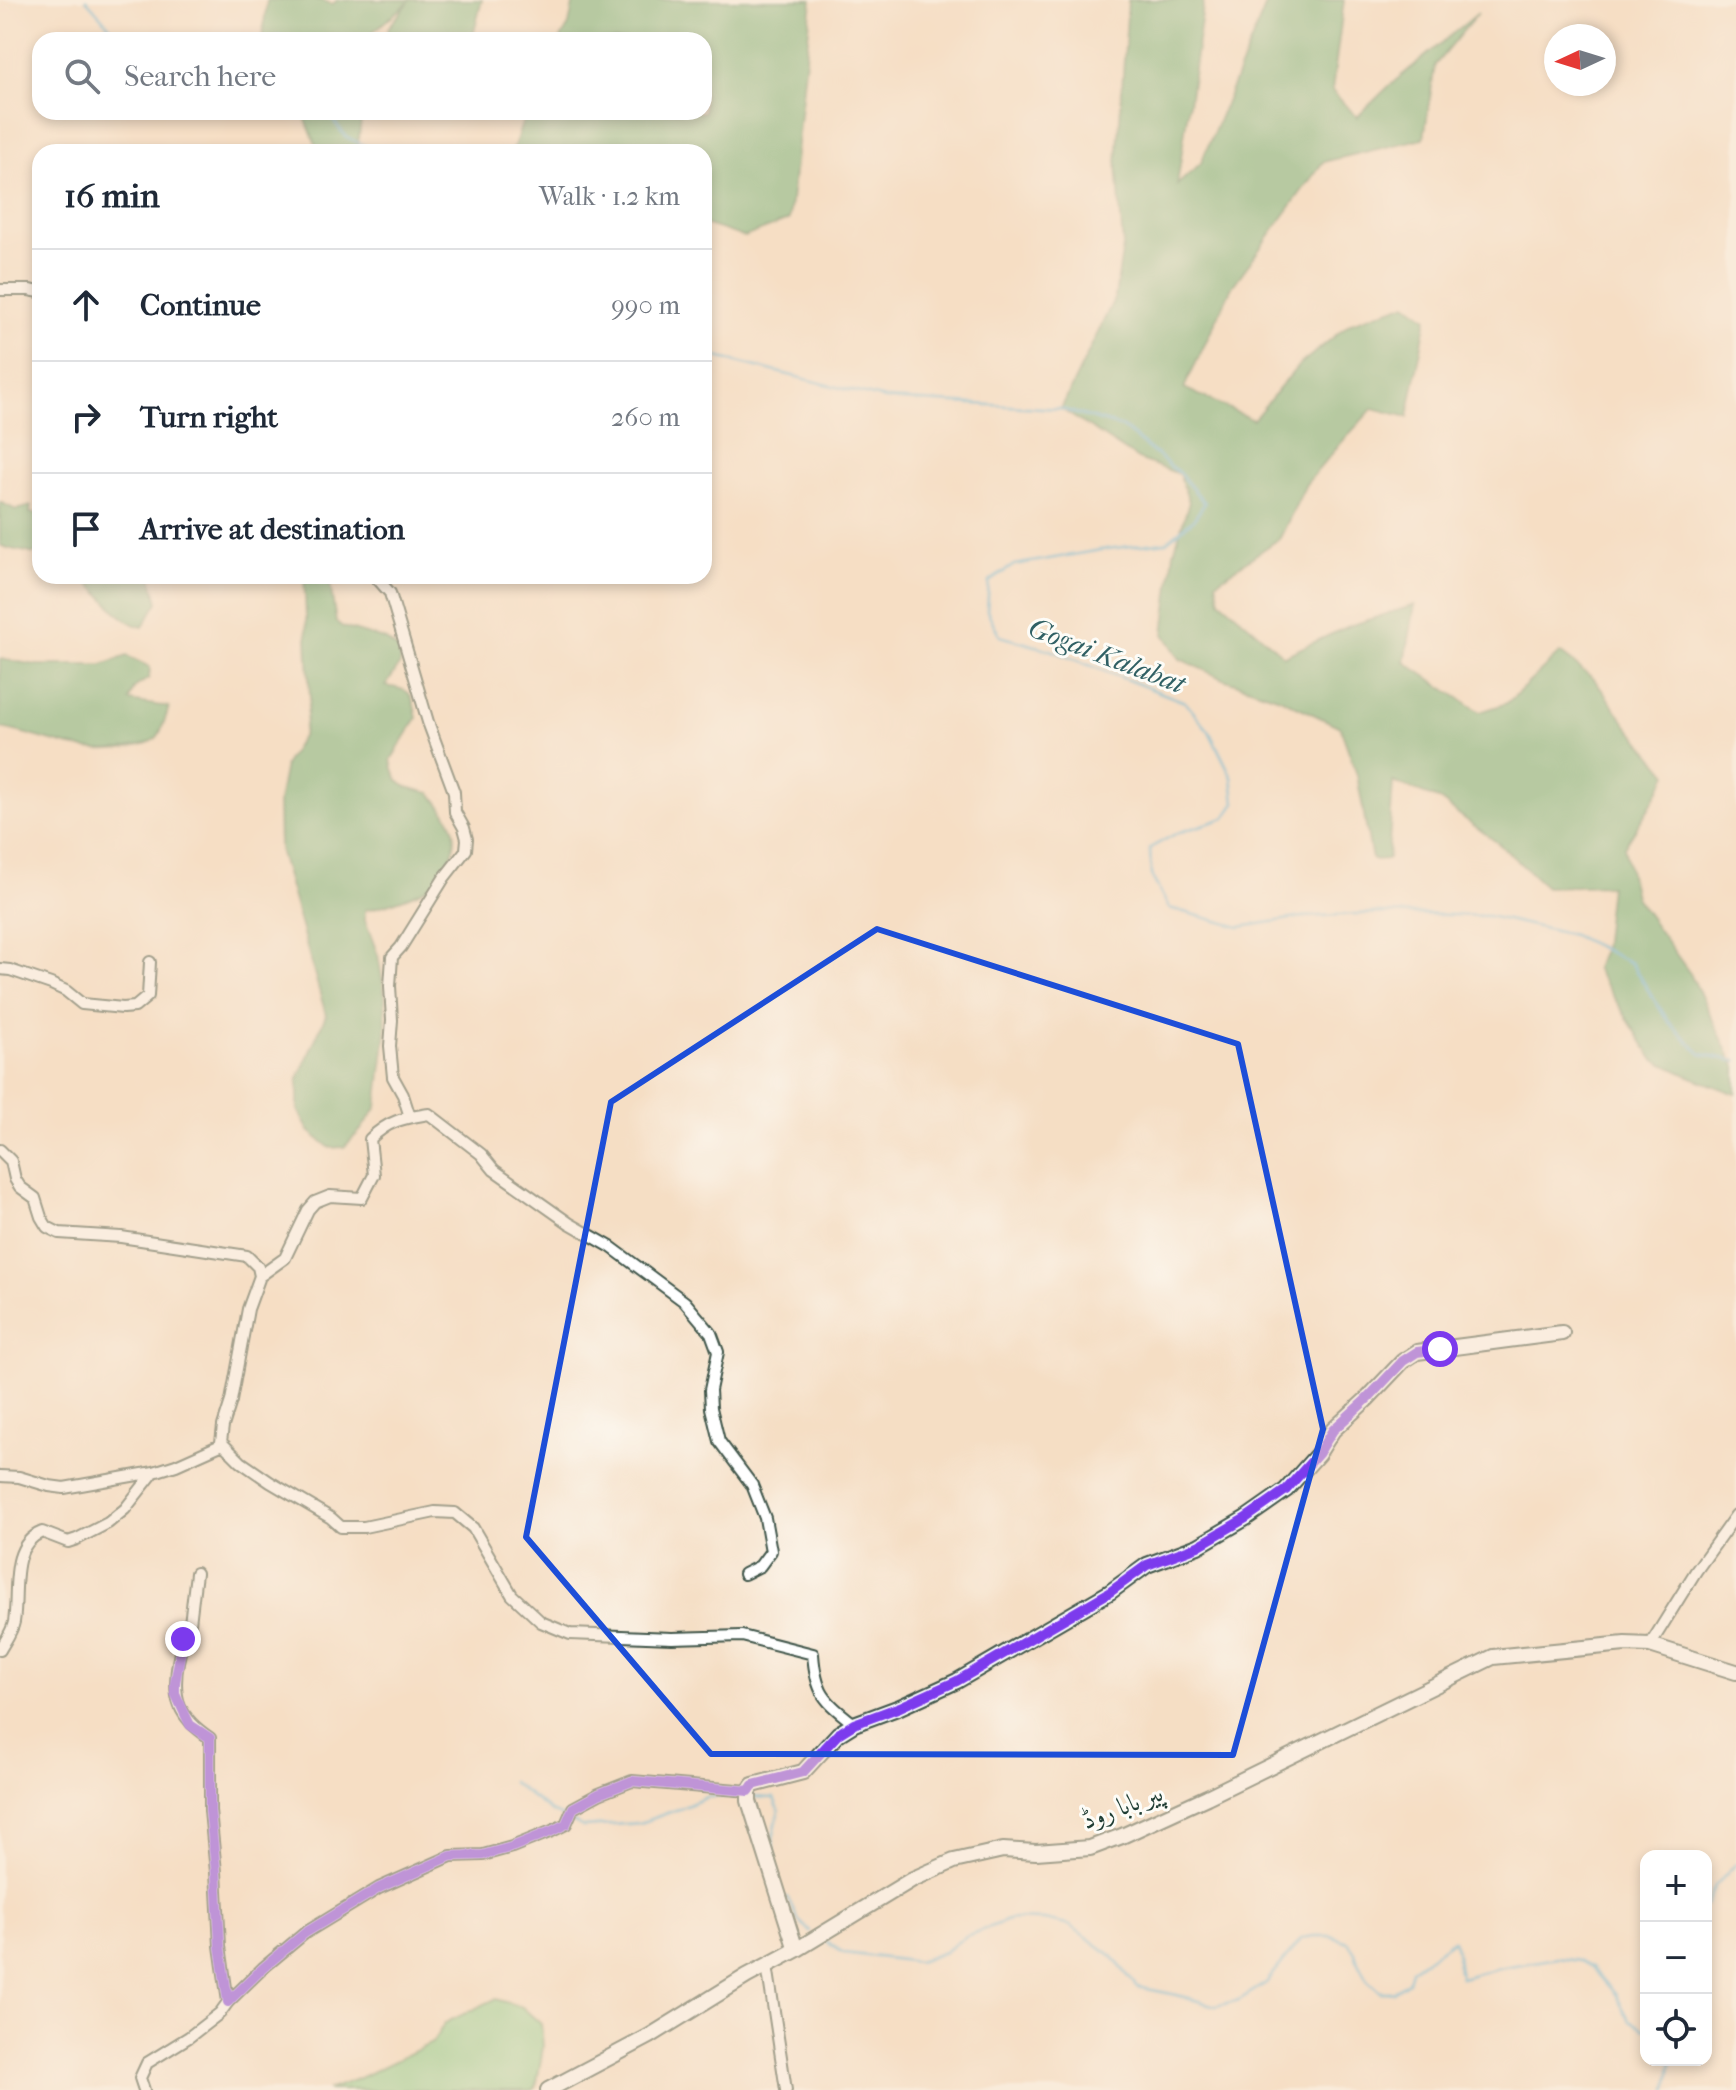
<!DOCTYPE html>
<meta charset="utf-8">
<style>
:root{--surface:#fff;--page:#f2f2f3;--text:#1f2937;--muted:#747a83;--line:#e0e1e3}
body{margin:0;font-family:"IM FELL French Canon",Amiri,serif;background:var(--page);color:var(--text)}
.controls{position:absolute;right:24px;bottom:24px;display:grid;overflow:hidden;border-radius:16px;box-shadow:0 4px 12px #0003}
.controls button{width:72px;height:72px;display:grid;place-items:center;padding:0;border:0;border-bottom:2px solid var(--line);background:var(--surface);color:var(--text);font:40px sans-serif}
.compass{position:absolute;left:1544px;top:24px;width:72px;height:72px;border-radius:50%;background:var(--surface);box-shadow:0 4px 12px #0003;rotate:266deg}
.stop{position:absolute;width:24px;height:24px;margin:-18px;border:6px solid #7c3aed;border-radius:50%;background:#fff}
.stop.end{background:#7c3aed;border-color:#fff;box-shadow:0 2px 8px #0008}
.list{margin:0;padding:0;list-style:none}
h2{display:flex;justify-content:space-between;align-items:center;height:104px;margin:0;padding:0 32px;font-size:34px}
h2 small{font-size:26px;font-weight:400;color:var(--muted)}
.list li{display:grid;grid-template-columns:52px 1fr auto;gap:24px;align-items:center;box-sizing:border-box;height:112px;padding:0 32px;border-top:2px solid var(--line)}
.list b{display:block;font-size:30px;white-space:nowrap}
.list em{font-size:26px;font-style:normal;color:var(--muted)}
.icon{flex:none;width:44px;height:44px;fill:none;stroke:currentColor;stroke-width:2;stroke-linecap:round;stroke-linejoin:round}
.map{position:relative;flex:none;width:1736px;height:2090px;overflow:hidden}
.search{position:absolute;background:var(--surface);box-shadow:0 4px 12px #0003;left:32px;top:32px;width:680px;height:88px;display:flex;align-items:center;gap:20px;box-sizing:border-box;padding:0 28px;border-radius:24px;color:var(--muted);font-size:30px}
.panel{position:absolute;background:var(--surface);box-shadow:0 4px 12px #0003;left:32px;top:144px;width:680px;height:440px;border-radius:24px}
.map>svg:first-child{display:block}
</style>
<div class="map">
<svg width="1736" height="2090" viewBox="0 0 1736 2090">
<rect width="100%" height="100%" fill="#fdfcf7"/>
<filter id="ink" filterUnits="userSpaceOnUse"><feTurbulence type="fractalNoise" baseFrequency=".0125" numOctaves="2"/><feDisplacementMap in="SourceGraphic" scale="16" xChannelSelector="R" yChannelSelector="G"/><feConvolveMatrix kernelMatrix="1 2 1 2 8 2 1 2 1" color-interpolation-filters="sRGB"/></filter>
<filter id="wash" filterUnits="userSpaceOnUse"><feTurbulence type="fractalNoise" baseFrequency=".006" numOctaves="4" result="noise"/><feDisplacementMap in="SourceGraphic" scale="32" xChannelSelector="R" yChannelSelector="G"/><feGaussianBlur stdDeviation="1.8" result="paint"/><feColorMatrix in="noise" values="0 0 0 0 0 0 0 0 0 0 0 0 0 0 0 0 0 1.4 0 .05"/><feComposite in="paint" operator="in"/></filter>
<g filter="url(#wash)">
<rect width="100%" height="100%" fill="#f5dec4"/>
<path fill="#84cd8a" stroke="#52855f" stroke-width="2" d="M495,1999L522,2007L541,2024L543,2047L536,2088L532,2090H327L357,2079L432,2043L445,2023Z"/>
<path fill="#6bb076" stroke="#457655" stroke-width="2" d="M267,0H319L333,4L337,0H482L472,40H390L388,28L409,2L370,34L365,40H262Z
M574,0H812L789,220L744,237L704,224V152H512L526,112H704V40H560L569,25Z
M1128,0H1204L1177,185L1201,163L1268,0H1344L1332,91L1357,117L1390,85L1478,13L1435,65L1424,138L1323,162L1232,287L1184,388L1253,420L1298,366L1351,323L1407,303L1427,318L1408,417L1373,408L1341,443L1306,484L1280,538L1216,582L1220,600L1284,656L1349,626L1415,605L1405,662L1480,712L1507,703L1560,653L1594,679L1627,725L1668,774L1649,808L1624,847L1635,897L1691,975L1736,1068V1094L1691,1077L1653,1059L1595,968L1603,950L1610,885L1546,887L1499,844L1438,799L1393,782L1388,859L1372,860L1357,775L1340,727L1280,698L1223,679L1180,659L1164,634L1174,552L1189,502L1179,474L1138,459L1061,409L1115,297L1123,246L1117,164Z
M300,112H362L357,152H319L304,115Z
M0,502L16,510L31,506L30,513L40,514V545L34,554C23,550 11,551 0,545Z
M79,576H151L158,602L143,627C124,624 113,607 100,594C94,587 86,582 79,576Z
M304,576H329L336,622L343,627L386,640L401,652L400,664L386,686C413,690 411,692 417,718L391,760C396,788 405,787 431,793C439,804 451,817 454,831C458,848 447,869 435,882C424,893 381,907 365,910V920L378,955L385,995L386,1032L377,1107L360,1131L344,1147L330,1148L309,1131L298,1110V1079L326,1015L279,849L278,802L285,764L303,735L310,699Z
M127,656L150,667L149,678L134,688L129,701L169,707C166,716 163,728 158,736C153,743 143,744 136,746C84,760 49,736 0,728V659L37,665H102Z"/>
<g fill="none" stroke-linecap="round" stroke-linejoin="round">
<path stroke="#57b1d4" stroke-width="3" d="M86,0L112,29L126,40
M267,40L280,36L284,40
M327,112L346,137L368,147L405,152
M704,356H713L885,399L1061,409L1122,427L1179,473L1205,503L1194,519L1166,542L1107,549L1014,565L989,582L987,611L1000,636L1050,650L1185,702L1209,731L1232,777L1235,803L1225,818L1177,833L1150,848L1151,875L1169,908L1240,927L1303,917L1376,913L1488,916L1573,935L1631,963L1668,1021L1701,1054L1736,1061
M512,1782L552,1812L565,1818
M753,1797L774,1798L779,1810L773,1838L774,1860
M572,1821L583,1827L640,1823L684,1807L707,1797L746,1796
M787,1897L798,1919L810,1932
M1706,1905L1715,1886L1736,1864
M826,1942L844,1953L918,1962L944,1952L966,1936L1011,1919L1044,1920L1071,1926L1112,1956L1137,1987L1177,1995L1216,2006L1239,2000L1266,1983L1302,1938L1314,1936H1331L1348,1942L1355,1953L1358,1963L1367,1980L1380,1992H1393L1408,1982L1411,1970L1453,1940C1460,1956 1455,1962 1461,1978L1498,1968L1557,1958L1580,1961L1592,1967L1616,1995L1630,2021L1646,2029
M1667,2090L1672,2060"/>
</g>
</g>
<g filter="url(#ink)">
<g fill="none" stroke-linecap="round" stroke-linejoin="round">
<g stroke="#3f554a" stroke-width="14">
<path id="street" d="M0,290H29L40,292
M375,576L390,593L428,722L454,792L455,812L464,828L467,839L466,850L444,878L401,947L392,957L390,986L392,1020L390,1046L393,1077L403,1095L410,1117
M0,969L10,970L51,984L66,991L82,1004L123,1008L135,1007L148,996L150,962
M0,1150L11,1161L15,1179L20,1187L35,1198L41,1217L47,1227L59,1233L121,1237L247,1256L258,1267L260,1276L248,1309L231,1401L223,1426L221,1442L241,1462L270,1482L331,1518L341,1527H364L435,1512L455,1513L473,1528L512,1595L541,1622L570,1634L672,1638L742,1636L813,1654C816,1694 824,1700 854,1724
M260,1276L285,1258L308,1210L315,1202L330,1196L362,1198L374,1175L370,1139C389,1120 404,1118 429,1114L481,1154L494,1170L569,1223L611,1247L685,1302L711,1333L718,1352L710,1390L711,1408L719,1441L752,1485L765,1518L771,1551L760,1566L744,1574
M0,1476L19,1477L49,1486L64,1488L154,1472
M196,1573L189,1632C181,1641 181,1650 178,1662C172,1698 178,1717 210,1738V1811L216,1872L220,1946L228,2002
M1650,1645L1696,1571L1736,1515
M0,1650C5,1641 12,1632 14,1622C19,1592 8,1546 42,1532L68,1542L77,1539L108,1523L125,1509L154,1472L176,1465L223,1444
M767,1965L786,2090
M144,2090L140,2078L147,2063L189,2037L220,2013L228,2002L263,1968L305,1933L379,1888L451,1856L483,1855L512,1847L552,1831L566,1824L573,1808L599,1794L632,1781L749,1791"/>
</g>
<g stroke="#3f554a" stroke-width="18">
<path id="secondary" d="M796,1950L749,1801V1791L753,1785L803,1772L838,1734L854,1724L900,1707L957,1681L1110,1592L1147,1565L1198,1546L1246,1518L1286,1490L1318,1454L1333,1430L1368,1398L1403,1361L1417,1352L1562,1333
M548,2090L650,2036L747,1976L796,1950L913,1879L954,1861L1003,1850L1036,1852L1090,1848L1122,1836L1207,1797L1493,1657L1625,1644L1650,1645L1736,1672"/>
</g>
<use href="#street" stroke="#fff" stroke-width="10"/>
<use href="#secondary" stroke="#fff" stroke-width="14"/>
</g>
</g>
<g fill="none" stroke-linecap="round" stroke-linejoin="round" filter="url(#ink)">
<path stroke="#7c3aed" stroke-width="10" d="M183,1639L175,1683V1693L190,1725L210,1738V1811L216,1872L220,1946L228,2002L263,1968L305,1933L379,1888L451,1856L483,1855L512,1847L552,1831L566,1824L573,1808L599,1794L632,1781L749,1791L753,1785L803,1772L838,1734L854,1724L900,1707L957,1681L1110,1592L1147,1565L1198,1546L1246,1518L1286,1490L1318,1454L1333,1430L1368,1398L1403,1361L1417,1352L1440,1349"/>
</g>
<path d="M0 0H1736V2090H0ZM877,929L1238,1044L1323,1429L1233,1755L711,1754L526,1537L611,1102Z" fill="#f5dec4" fill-opacity=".55" fill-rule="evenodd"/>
<path fill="none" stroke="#1d4ed8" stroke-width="6" stroke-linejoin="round" d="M877,929L1238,1044L1323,1429L1233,1755L711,1754L526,1537L611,1102Z"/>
<g text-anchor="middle" stroke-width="6" stroke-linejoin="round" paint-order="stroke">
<g font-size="26" fill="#1f3d34" stroke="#fdfcf7">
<text transform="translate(1122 1806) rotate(-21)" y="9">پیر بابا روڈ</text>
</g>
<g font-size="28" font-style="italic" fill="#306064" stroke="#fdfcf7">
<text transform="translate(1107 655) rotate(21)" y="10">Gogai Kalabat</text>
</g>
</g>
</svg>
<div class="controls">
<button>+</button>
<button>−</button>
<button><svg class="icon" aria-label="locate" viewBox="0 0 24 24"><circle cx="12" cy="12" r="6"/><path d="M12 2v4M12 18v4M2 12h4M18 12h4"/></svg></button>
</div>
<svg class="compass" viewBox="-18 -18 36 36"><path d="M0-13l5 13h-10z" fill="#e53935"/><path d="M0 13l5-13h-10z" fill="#747a83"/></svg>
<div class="stop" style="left:1440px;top:1349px"></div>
<div class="stop end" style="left:183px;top:1639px"></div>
<div class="search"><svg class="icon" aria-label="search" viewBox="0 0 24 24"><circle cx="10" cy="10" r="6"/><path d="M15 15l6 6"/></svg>Search here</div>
<section class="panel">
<h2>16 min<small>Walk · 1.2 km</small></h2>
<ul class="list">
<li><svg class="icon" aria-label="ahead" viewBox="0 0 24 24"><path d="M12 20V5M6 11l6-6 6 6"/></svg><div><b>Continue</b></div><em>990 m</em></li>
<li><svg class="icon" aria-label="right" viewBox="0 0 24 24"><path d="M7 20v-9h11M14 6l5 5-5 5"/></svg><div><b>Turn right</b></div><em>260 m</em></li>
<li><svg class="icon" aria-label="arrive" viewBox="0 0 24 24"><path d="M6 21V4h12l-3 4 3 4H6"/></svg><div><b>Arrive at destination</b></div></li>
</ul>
</section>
</div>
